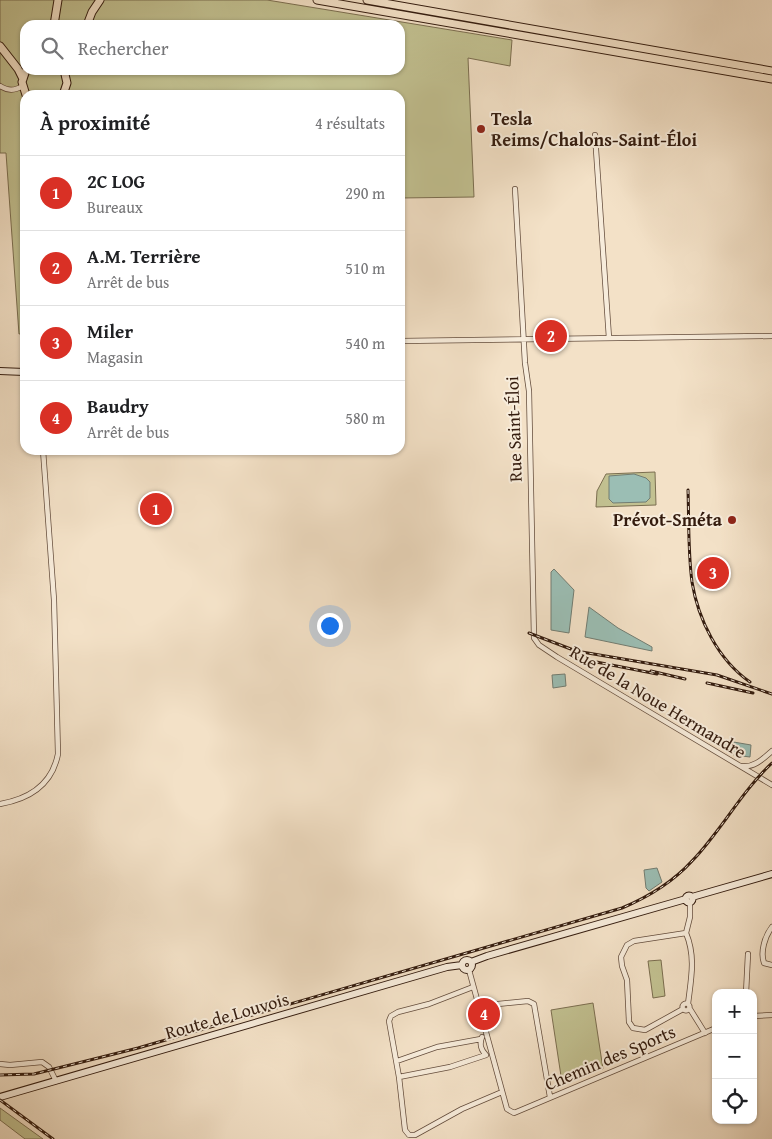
<!DOCTYPE html>
<html lang="fr">
<meta charset="utf-8">
<style>
:root{--surface:#fff;--page:#f2f2f2;--text:#202124;--muted:#757577;--line:#e0e0e0;--accent:#d93025}
body{margin:0;font-family:"Gentium Book Plus",serif;background:var(--page);color:var(--text)}
.controls{position:absolute;right:15px;bottom:15px;display:grid;overflow:hidden;border-radius:10px;box-shadow:0 1px 4px #0004}
.controls button{width:45px;height:45px;display:grid;place-items:center;padding:0;border:0;border-bottom:1px solid var(--line);background:var(--surface);color:var(--text);font:25px sans-serif}
.you{position:absolute;left:329px;top:625px;width:18px;height:18px;margin:-12px;border:4px solid #fff;border-radius:50%;background:#1a73e8;box-shadow:0 0 0 8px #1a73e833}
.badge{display:grid;place-items:center;width:32px;height:32px;border-radius:50%;background:var(--accent);color:#fff;font-size:16px;font-weight:700}
.pin{position:absolute;translate:-50% -50%;border:2px solid #fff;box-shadow:0 1px 5px #0006}
.list{margin:0;padding:0;list-style:none}
h2{display:flex;justify-content:space-between;align-items:center;height:65px;margin:0;padding:0 20px;font-size:21px}
h2 small{font-size:16px;font-weight:400;color:var(--muted)}
.list li{display:grid;grid-template-columns:32px 1fr auto;gap:15px;align-items:center;box-sizing:border-box;height:75px;padding:0 20px;border-top:1px solid var(--line)}
.list b{display:block;font-size:19px;white-space:nowrap}
.list p{margin:0;font-size:16px;white-space:nowrap;color:var(--muted)}
.list em{font-size:16px;font-style:normal;color:var(--muted)}
.icon{flex:none;width:28px;height:28px;fill:none;stroke:currentColor;stroke-width:2;stroke-linecap:round;stroke-linejoin:round}
.map{position:relative;flex:none;width:772px;height:1139px;overflow:hidden}
.search{position:absolute;background:var(--surface);box-shadow:0 1px 4px #0004;left:20px;top:20px;width:385px;height:55px;display:flex;align-items:center;gap:12px;box-sizing:border-box;padding:0 18px;border-radius:15px;color:var(--muted);font-size:19px}
.panel{position:absolute;background:var(--surface);box-shadow:0 1px 4px #0004;left:20px;top:90px;width:385px;height:365px;border-radius:15px}
.map>svg:first-child{display:block}
</style>
<div class="map">
<svg width="772" height="1139" viewBox="0 0 772 1139">
<rect width="100%" height="100%" fill="#f3e1c7"/>
<filter id="stains"><feTurbulence type="fractalNoise" baseFrequency=".004" numOctaves="4"/><feColorMatrix values="0 0 0 0 .2 0 0 0 0 .09 0 0 0 0 .02 0 0 0 .5 -.17"/></filter>
<radialGradient id="worn" r=".72"><stop offset=".6" stop-color="#630" stop-opacity="0"/><stop offset="1" stop-color="#630" stop-opacity=".3"/></radialGradient>
<path fill="#c2c191" stroke="#7b6e50" fill-rule="evenodd" d="M0,0H267L512,40L510,66L468,58L474,197L400,198V95H25V333L19,334L6,153H0ZM25,25H400V70H25Z
M655,472L656,505L596,507L597,491L606,474Z
M661,960L665,996L653,998L648,961Z
M593,1003L603,1069L561,1076L551,1010Z
M0,1108L43,1139H25L0,1120Z"/>
<path fill="#9bbeb4" stroke="#727d72" d="M634,474L646,478L650,482V498L646,502L613,503L609,499V476Z
M554,569L574,590L569,633L551,630V572Z
M589,607L618,628L652,647V651L585,637Z
M565,674L566,686L553,688L552,675Z
M722,740L751,745L750,757L734,755L720,746Z
M657,868L662,882L649,891L646,888L644,870Z"/>
<g fill="none" stroke-linecap="round" stroke-linejoin="round">
<g stroke="#644d3d" stroke-width="6">
<path id="street" d="M0,86C8,91 14,91 23,86
M595,135L609,338
M515,189L525,363L529,391L534,638L539,645L557,657L772,785
M400,341L772,336
M741,766C754,768 763,759 772,751
M0,804C29,799 52,785 58,754L54,600L43,450
M772,927C765,936 760,952 764,963L772,965
M686,933L690,917V902
M469,970L507,1109L514,1113L716,1028
M473,987L429,1004L398,1012L391,1016L389,1021L399,1077L405,1130L409,1135H415L462,1109L502,1092
M746,993L748,954
M682.5 1007a3.5 3.5 0 1 1 7 0a3.5 3.5 0 1 1-7 0Z
M479,1006L528,1001L534,1004L550,1097
M683,1009L645,1030L633,1028L629,1022L627,980L622,966L621,957L627,945L634,941L686,933C696,957 691,979 688,1004
M690,1009L705,1033
M753,1016L772,1015
M482,1037C479,1045 481,1050 486,1055
M397,1061L437,1047L481,1039
M0,1064L10,1065L42,1062L49,1067L56,1081
M399,1077L450,1067L486,1055"/>
</g>
<g stroke="#341c0f" stroke-width="8">
<path id="secondary" d="M0,371L24,372
M685.5 899a3.5 3.5 0 1 1 7 0a3.5 3.5 0 1 1-7 0Z
M692,897L772,874
M462 965a5 5 0 1 1 10 0a5 5 0 1 1-10 0Z
M471,962L487,956L686,899
M0,1097L447,967L462,965"/>
</g>
<g stroke="#341c0f" stroke-width="9">
<path id="primary" d="M317,0L772,79
M367,0L772,71
M54,25L58,0
M87,25L92,12L100,0
M0,46L18,69L23,79
M26,70L22,82L26,95
M63,95L67,83L64,70"/>
</g>
<use href="#street" stroke="#f7ecdb" stroke-width="4.5"/>
<use href="#secondary" stroke="#f7ecdb" stroke-width="6"/>
<use href="#primary" stroke="#f3e1c7" stroke-width="7"/>
<g stroke="#341c0f" stroke-width="3">
<path id="rail" d="M688,490C689,521 688,552 692,582C698,619 718,660 750,682
M529,633L576,651L717,675L772,694
M571,657L657,674
M651,671L685,679
M707,683L753,693
M0,1075L34,1074L138,1048L622,908C648,897 672,883 692,861C721,831 741,792 772,763
M0,1100L53,1139"/>
</g>
<use href="#rail" stroke="#f7ecdb" stroke-width="1" stroke-dasharray="4" stroke-linecap="butt"/>
</g>
<g fill="#8f2418" stroke="#f7ecdb" stroke-width="2">
<circle cx="481" cy="129" r="5"/>
<circle cx="732" cy="520" r="5"/>
</g>
<g text-anchor="middle" stroke-width="4" stroke-linejoin="round" paint-order="stroke">
<g font-size="18" font-weight="bold" fill="#341c0f" stroke="#f7ecdb" text-anchor="start">
<text x="491" y="125">Tesla<tspan x="491" dy="21">Reims/Chalons-Saint-Éloi</tspan></text>
<text x="722" y="526" text-anchor="end">Prévot-Sméta</text>
</g>
<g font-size="18" fill="#341c0f" stroke="#f7ecdb">
<text transform="translate(514 429) rotate(-92)" y="6">Rue Saint-Éloi</text>
<text transform="translate(658 702) rotate(31)" y="6">Rue de la Noue Hermandre</text>
<text transform="translate(227 1016) rotate(-16)" y="6">Route de Louvois</text>
<text transform="translate(610 1058) rotate(-23)" y="6">Chemin des Sports</text>
</g>
</g>
<rect width="100%" height="100%" filter="url(#stains)"/>
<rect width="100%" height="100%" fill="url(#worn)"/>
</svg>
<div class="controls">
<button>+</button>
<button>−</button>
<button><svg class="icon" aria-label="locate" viewBox="0 0 24 24"><circle cx="12" cy="12" r="6"/><path d="M12 2v4M12 18v4M2 12h4M18 12h4"/></svg></button>
</div>
<div class="you"></div>
<div class="pin badge" style="left:156px;top:509px">1</div>
<div class="pin badge" style="left:551px;top:336px">2</div>
<div class="pin badge" style="left:713px;top:573px">3</div>
<div class="pin badge" style="left:484px;top:1014px">4</div>
<div class="search"><svg class="icon" aria-label="search" viewBox="0 0 24 24"><circle cx="10" cy="10" r="6"/><path d="M15 15l6 6"/></svg>Rechercher</div>
<section class="panel">
<h2>À proximité<small>4 résultats</small></h2>
<ul class="list">
<li><span class="badge">1</span><div><b>2C LOG</b><p>Bureaux</p></div><em>290 m</em></li>
<li><span class="badge">2</span><div><b>A.M. Terrière</b><p>Arrêt de bus</p></div><em>510 m</em></li>
<li><span class="badge">3</span><div><b>Miler</b><p>Magasin</p></div><em>540 m</em></li>
<li><span class="badge">4</span><div><b>Baudry</b><p>Arrêt de bus</p></div><em>580 m</em></li>
</ul>
</section>
</div>
